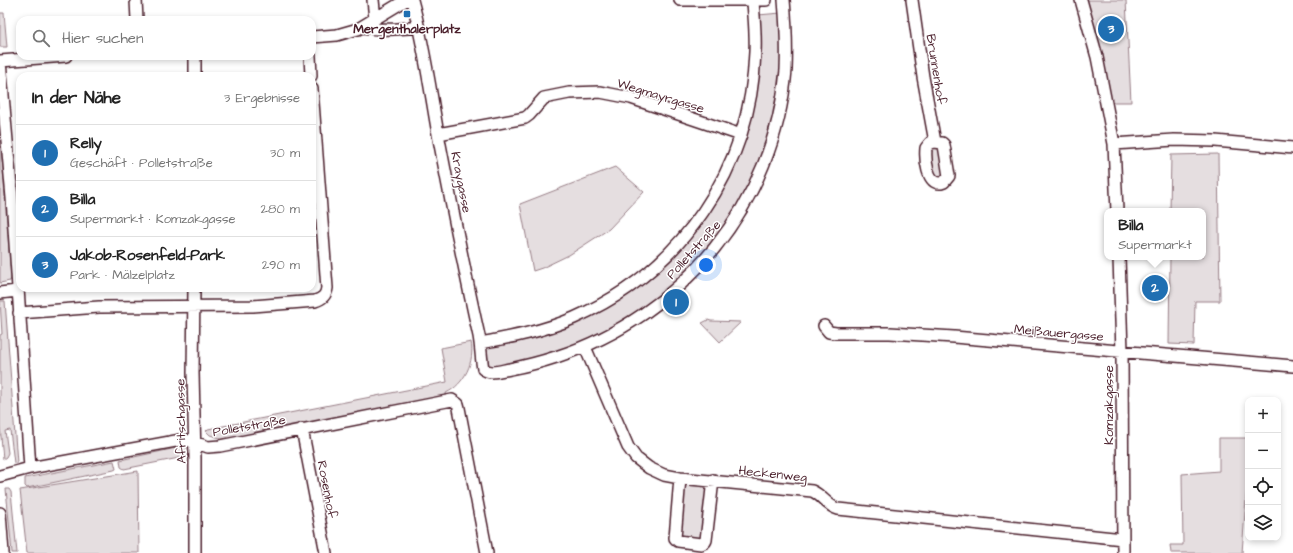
<!DOCTYPE html>
<html lang="de">
<meta charset="utf-8">
<style>
:root{--surface:#fff;--page:#f6f6f6;--text:#222;--muted:#767676;--line:#e0e0e0;--accent:#1f6fb2}
body{margin:0;font-family:"Architects Daughter",sans-serif;background:var(--page);color:var(--text)}
.controls{position:absolute;right:12px;bottom:12px;display:grid;overflow:hidden;border-radius:8px;box-shadow:0 2px 6px #0003}
.controls button{width:36px;height:36px;display:grid;place-items:center;padding:0;border:0;border-bottom:1px solid var(--line);background:var(--surface);color:var(--text);font:20px sans-serif}
.you{position:absolute;left:706px;top:265px;width:14px;height:14px;margin:-10px;border:3px solid #fff;border-radius:50%;background:#1a73e8;box-shadow:0 0 0 6px #1a73e833}
.badge{display:grid;place-items:center;width:26px;height:26px;border-radius:50%;background:var(--accent);color:#fff;font-size:13px;font-weight:700}
.pin{position:absolute;translate:-50% -50%;border:2px solid #fff;box-shadow:0 1px 4px #0006}
.popup{position:absolute;left:1104px;top:208px;width:102px;height:52px;box-sizing:border-box;display:grid;place-content:center;border-radius:8px;background:var(--surface);filter:drop-shadow(0 1px 3px #0005);font-size:13px;white-space:nowrap;color:var(--muted)}
.popup b{font-size:15px;color:var(--text)}
.popup::after{content:'';position:absolute;left:50%;top:100%;margin-left:-8px;border:8px solid transparent;border-top-color:var(--surface)}
.list{margin:0;padding:0;list-style:none}
h2{display:flex;justify-content:space-between;align-items:center;height:52px;margin:0;padding:0 16px;font-size:17px}
h2 small{font-size:13px;font-weight:400;color:var(--muted)}
.list li{display:grid;grid-template-columns:26px 1fr auto;gap:12px;align-items:center;box-sizing:border-box;height:56px;padding:0 16px;border-top:1px solid var(--line)}
.list b{display:block;font-size:15px;white-space:nowrap}
.list p{margin:0;font-size:13px;white-space:nowrap;color:var(--muted)}
.list em{font-size:13px;font-style:normal;color:var(--muted)}
.icon{flex:none;width:22px;height:22px;fill:none;stroke:currentColor;stroke-width:2;stroke-linecap:round;stroke-linejoin:round}
.map{position:relative;flex:none;width:1293px;height:553px;overflow:hidden}
.search{position:absolute;background:var(--surface);box-shadow:0 2px 6px #0003;left:16px;top:16px;width:300px;height:44px;display:flex;align-items:center;gap:10px;box-sizing:border-box;padding:0 14px;border-radius:12px;color:var(--muted);font-size:15px}
.panel{position:absolute;background:var(--surface);box-shadow:0 2px 6px #0003;left:16px;top:72px;width:300px;height:220px;border-radius:12px}
.map>svg:first-child{display:block}
</style>
<div class="map">
<svg width="1293" height="553" viewBox="0 0 1293 553">
<rect width="100%" height="100%" fill="#fff"/>
<filter id="ink" filterUnits="userSpaceOnUse"><feTurbulence type="fractalNoise" baseFrequency=".025" numOctaves="2"/><feDisplacementMap in="SourceGraphic" scale="8" xChannelSelector="R" yChannelSelector="G"/><feConvolveMatrix kernelMatrix="1 2 1 2 8 2 1 2 1" color-interpolation-filters="sRGB"/></filter>
<g filter="url(#ink)">
<path fill="#e5dee0" stroke="#987e86" d="M1087,0H1126L1131,102H1110L1102,58Z
M0,13H4L7,47H0Z
M781,13L782,66L772,126L749,189L705,254L650,306L576,347L495,368L489,366L486,347L523,339L650,277L734,166L758,15Z
M0,129L11,278L10,281L0,283Z
M939,146L945,174L943,176L937,177L934,175L930,150L932,148Z
M1218,154L1220,301H1195L1194,345L1169,344L1170,257H1203V211H1170L1171,155Z
M615,167L644,192L609,229L569,255L542,268L533,271L520,204Z
M0,301H5L17,463H14L10,430L5,431L8,453L6,457L3,459L0,426V335L2,334Z
M708,320L711,321L741,322L720,342L702,323Z
M471,342C475,361 465,384 446,393L447,396L220,441V438L210,435L206,431L208,429L447,382L441,348Z
M1219,438H1248V471L1242,553H1171L1170,545H1183L1182,474L1219,471Z
M181,447L185,450V456L184,457L124,469L121,467L120,460Z
M114,461L116,469L114,470L27,488L25,486V478Z
M138,471L139,553H27L20,490Z
M684,483L709,486L703,540L678,537Z
M6,489H9L11,492L17,553H12Z"/>
<g fill="none" stroke-linecap="round" stroke-linejoin="round">
<g stroke="#4a1f2b" stroke-width="14">
<path id="minor" d="M136,0L137,20
M373,0L375,19
M412,0C424,44 430,89 438,134C451,202 464,269 479,336C481,347 481,358 483,369C486,371 488,372 492,372C498,372 504,370 510,369C525,366 541,362 556,357C683,316 775,203 786,70C787,46 786,23 784,0
M680,0H766
M912,0L923,77L935,142
M1081,0L1097,57L1114,144L1117,211
M362,27C381,31 399,29 418,27
M312,37L337,35L358,29L406,0
M310,56L311,76
M0,61L12,198L30,468
M0,61L66,56
M195,76V56
M438,134L525,118L529,115L544,98L569,93L600,92L631,98L741,135
M935,142L942,143L944,145L949,176L944,182L941,183C927,184 925,160 926,148L930,143Z
M1114,144L1174,140L1215,141L1293,148
M1119,257L1122,352L1123,553
M194,288L193,373L195,458V553
M0,293L17,291
M19,313L99,307L253,306L315,301C322,299 326,296 327,288L312,89
M824,326L829,332L836,333H890L954,337L1293,366
M480,343C512,337 544,331 574,318C681,271 751,170 755,52C756,35 754,18 753,1
M585,347L628,447L636,458L649,468L664,475L680,478L812,491C822,495 827,506 838,509L1123,539
M302,429L326,553
M0,476L30,468L181,440L191,441L208,447L220,446L452,400L458,404L459,408L487,553
M680,478L675,538L678,541L701,544L705,542L706,540L713,480
M0,513L3,553"/>
</g>
<use href="#minor" stroke="#fff" stroke-width="11"/>
</g>
</g>
<rect fill="#1f6fb2" stroke="#fff" stroke-width="1.5" x="403" y="10" width="8" height="8" rx="2"/>
<g text-anchor="middle" stroke-width="3" stroke-linejoin="round" paint-order="stroke">
<g font-size="13" font-weight="bold" fill="#4a1f2b" stroke="#fff">
<text x="407" y="33">Mergenthalerplatz</text>
</g>
<g font-size="13" fill="#4a1f2b" stroke="#fff">
<text transform="translate(937 69) rotate(81)" y="5">Brunnenhof</text>
<text transform="translate(661 95) rotate(17)" y="5">Wegmayrgasse</text>
<text transform="translate(462 182) rotate(79)" y="5">Kraygasse</text>
<text transform="translate(693 249) rotate(-48)" y="5">Polletstraße</text>
<text transform="translate(1059 332) rotate(5)" y="5">Meißauergasse</text>
<text transform="translate(1108 405) rotate(-90)" y="5">Komzakgasse</text>
<text transform="translate(180 421) rotate(-91)" y="5">Afritschgasse</text>
<text transform="translate(249 425) rotate(-10)" y="5">Polletstraße</text>
<text transform="translate(773 473) rotate(6)" y="5">Heckenweg</text>
<text transform="translate(328 489) rotate(79)" y="5">Rosenhof</text>
</g>
</g>
</svg>
<div class="controls">
<button>+</button>
<button>−</button>
<button><svg class="icon" aria-label="locate" viewBox="0 0 24 24"><circle cx="12" cy="12" r="6"/><path d="M12 2v4M12 18v4M2 12h4M18 12h4"/></svg></button>
<button><svg class="icon" aria-label="layers" viewBox="0 0 24 24"><path d="M12 4l9 5-9 5-9-5zM3 14l9 5 9-5"/></svg></button>
</div>
<div class="you"></div>
<div class="pin badge" style="left:676px;top:302px">1</div>
<div class="pin badge" style="left:1155px;top:288px">2</div>
<div class="popup"><b>Billa</b>Supermarkt</div>
<div class="pin badge" style="left:1111px;top:29px">3</div>
<div class="search"><svg class="icon" aria-label="search" viewBox="0 0 24 24"><circle cx="10" cy="10" r="6"/><path d="M15 15l6 6"/></svg>Hier suchen</div>
<section class="panel">
<h2>In der Nähe<small>3 Ergebnisse</small></h2>
<ul class="list">
<li><span class="badge">1</span><div><b>Relly</b><p>Geschäft · Polletstraße</p></div><em>30 m</em></li>
<li><span class="badge">2</span><div><b>Billa</b><p>Supermarkt · Komzakgasse</p></div><em>280 m</em></li>
<li><span class="badge">3</span><div><b>Jakob-Rosenfeld-Park</b><p>Park · Mälzelplatz</p></div><em>290 m</em></li>
</ul>
</section>
</div>
